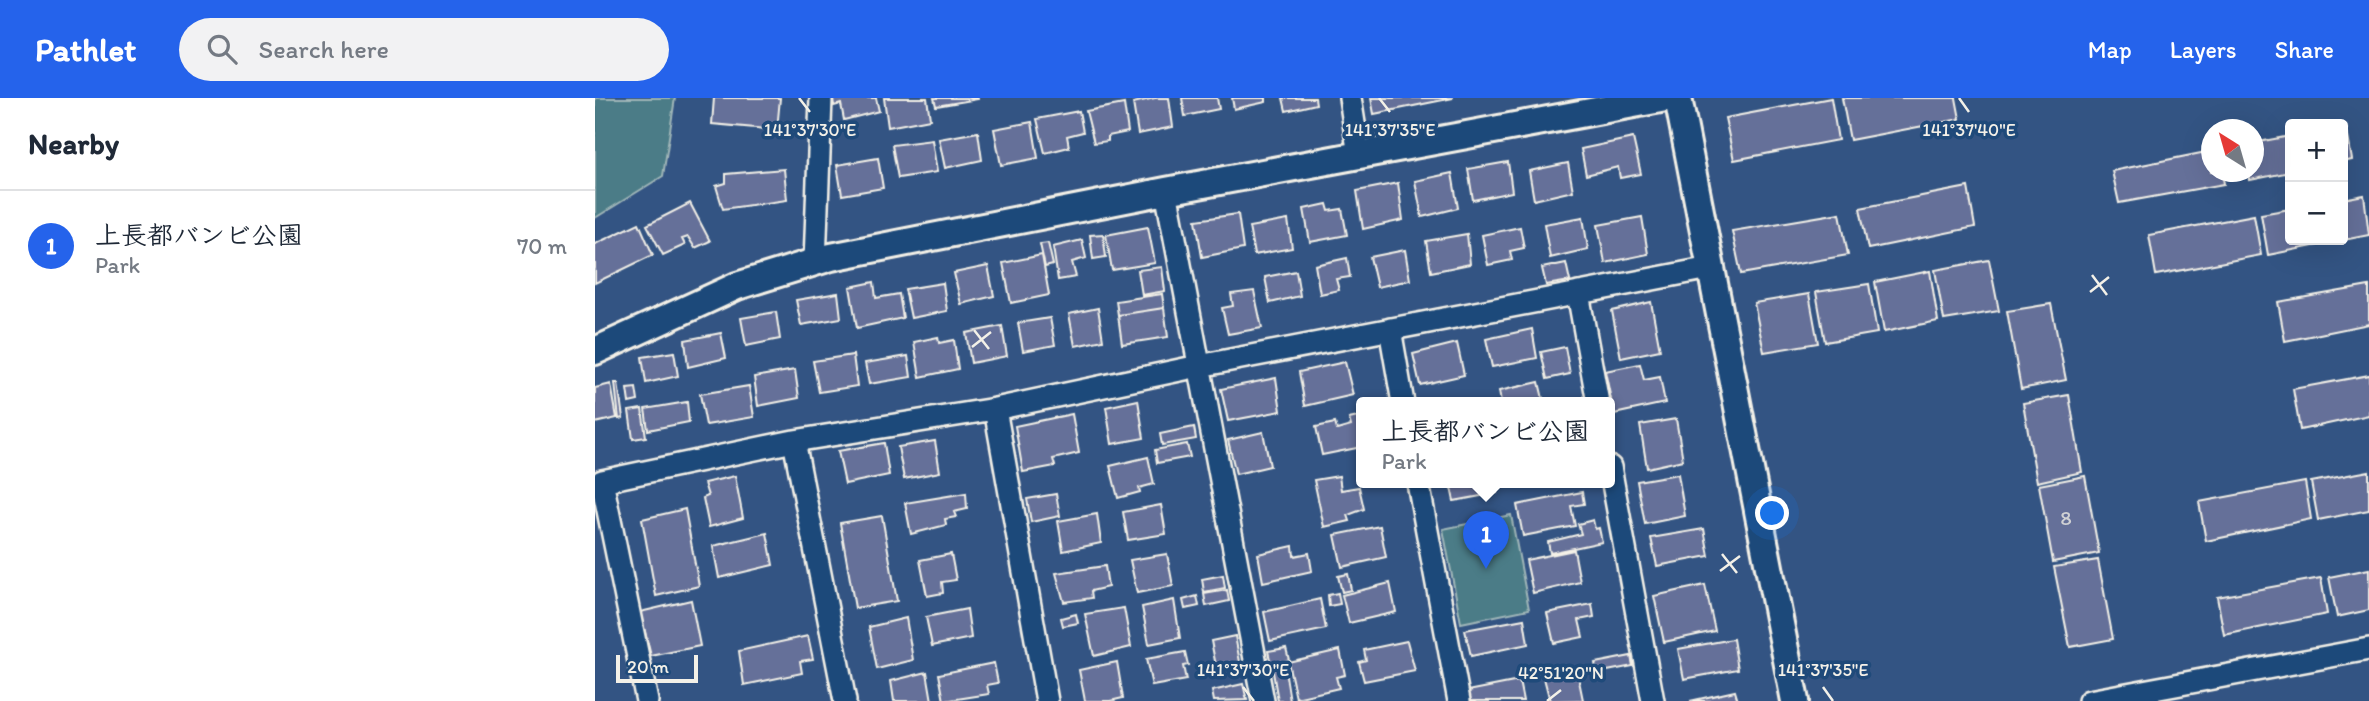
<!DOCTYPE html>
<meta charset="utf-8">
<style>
:root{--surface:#fff;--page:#f2f2f3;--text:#1f2937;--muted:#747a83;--line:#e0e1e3;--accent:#2563eb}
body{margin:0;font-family:Itim,"Klee One",sans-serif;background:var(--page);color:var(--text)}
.controls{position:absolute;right:21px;top:21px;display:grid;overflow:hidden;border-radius:7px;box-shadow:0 7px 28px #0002}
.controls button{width:63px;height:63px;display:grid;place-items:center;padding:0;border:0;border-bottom:2px solid var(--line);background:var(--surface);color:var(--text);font:35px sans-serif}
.compass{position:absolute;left:1606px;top:21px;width:63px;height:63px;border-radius:50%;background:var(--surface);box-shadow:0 7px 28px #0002;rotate:323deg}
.scale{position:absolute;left:21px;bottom:18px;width:82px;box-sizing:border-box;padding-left:7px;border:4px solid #f4f1e8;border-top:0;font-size:19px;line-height:24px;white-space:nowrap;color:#f4f1e8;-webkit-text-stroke:5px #1f4a7a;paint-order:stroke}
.you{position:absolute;left:1178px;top:416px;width:24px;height:24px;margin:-18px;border:5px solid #fff;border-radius:50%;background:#1a73e8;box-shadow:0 0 0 10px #1a73e833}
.badge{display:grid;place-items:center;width:46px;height:46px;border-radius:50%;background:var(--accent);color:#fff;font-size:23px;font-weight:700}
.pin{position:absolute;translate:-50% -58px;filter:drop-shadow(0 2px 4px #0008)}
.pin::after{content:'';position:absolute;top:37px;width:24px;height:21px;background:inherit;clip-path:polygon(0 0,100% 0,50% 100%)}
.popup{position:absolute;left:761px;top:299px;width:259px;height:91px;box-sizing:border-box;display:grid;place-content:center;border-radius:7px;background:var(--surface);filter:drop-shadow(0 2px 5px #0005);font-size:23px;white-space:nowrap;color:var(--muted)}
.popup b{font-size:26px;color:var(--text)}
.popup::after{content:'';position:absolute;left:50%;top:100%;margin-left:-14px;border:14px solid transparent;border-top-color:var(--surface)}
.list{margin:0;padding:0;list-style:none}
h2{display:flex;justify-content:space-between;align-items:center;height:91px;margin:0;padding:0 28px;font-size:30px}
h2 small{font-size:23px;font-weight:400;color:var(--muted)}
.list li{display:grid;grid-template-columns:46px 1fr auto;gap:21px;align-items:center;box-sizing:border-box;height:112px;padding:0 28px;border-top:2px solid var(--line)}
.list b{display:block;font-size:26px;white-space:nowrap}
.list p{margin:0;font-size:23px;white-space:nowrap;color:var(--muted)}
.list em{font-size:23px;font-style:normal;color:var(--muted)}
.icon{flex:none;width:38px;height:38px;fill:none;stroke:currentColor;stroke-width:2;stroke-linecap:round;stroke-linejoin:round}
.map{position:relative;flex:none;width:1774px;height:603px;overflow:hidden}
header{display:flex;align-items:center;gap:42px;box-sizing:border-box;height:98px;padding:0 35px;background:var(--accent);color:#fff}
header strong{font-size:33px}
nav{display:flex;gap:38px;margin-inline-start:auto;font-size:24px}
.search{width:490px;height:63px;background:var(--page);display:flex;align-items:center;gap:18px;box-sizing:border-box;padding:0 24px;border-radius:38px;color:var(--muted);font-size:26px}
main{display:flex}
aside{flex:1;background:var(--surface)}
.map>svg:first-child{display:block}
</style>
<header>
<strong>Pathlet</strong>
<div class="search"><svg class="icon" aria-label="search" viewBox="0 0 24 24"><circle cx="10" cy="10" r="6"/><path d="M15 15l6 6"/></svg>Search here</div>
<nav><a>Map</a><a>Layers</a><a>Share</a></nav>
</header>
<main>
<aside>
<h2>Nearby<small></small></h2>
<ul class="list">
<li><span class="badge">1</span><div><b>上長都バンビ公園</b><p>Park</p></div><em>70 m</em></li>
</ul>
</aside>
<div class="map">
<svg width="1774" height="603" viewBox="0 0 1774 603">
<rect width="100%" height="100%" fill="#335483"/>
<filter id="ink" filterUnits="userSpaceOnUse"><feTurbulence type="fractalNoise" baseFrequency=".0143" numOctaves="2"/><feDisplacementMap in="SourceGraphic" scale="14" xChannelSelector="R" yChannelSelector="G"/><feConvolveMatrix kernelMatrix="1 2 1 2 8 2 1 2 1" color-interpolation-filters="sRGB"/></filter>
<g filter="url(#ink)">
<path fill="#4b7c87" stroke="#a0b6b8" stroke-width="2" d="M0,0H80L68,78L0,120Z
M916,417L934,511L866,525L848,431Z"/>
<path fill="#657099" stroke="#f4f1e8" stroke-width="2" d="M119,0H185L182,32L117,26Z
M238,0H281L284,13L249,22L246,6L239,8Z
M289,0H332L335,21L293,29Z
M339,0H383V1L341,8Z
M560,0H574L578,29L543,36L538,5Z
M587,0H622L624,11L590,18Z
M637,0H671V4L639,11Z
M688,0H720L721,6L691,13Z
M776,0H858L779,16Z
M1236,0L1243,42L1139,62L1130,20Z
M1247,0H1361L1365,21L1255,42Z
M529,6L533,34L513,38V43L499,45L491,13Z
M484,13L488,34L472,38L474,49L450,55L442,21Z
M437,24L443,60L406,67L399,31Z
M1751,27L1757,62L1748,64V28Z
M383,34L387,62L350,70L344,41Z
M1695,38V74L1655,82L1654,74H1658V45Z
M1038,40L1046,76L1025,80L1023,69L991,77L986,51Z
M337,42L342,74L303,80L297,47Z
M1616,53V74H1627L1629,86L1524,105L1517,73Z
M283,60L288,90L247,97L242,67Z
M913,64L917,94L878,102L873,71Z
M973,65L978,93L939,102L934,73Z
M189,71L192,102L128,111L121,88L131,85V76Z
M857,75L863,110L827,119L820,83Z
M803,85L808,122L768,131L762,93Z
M1373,89L1380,129L1273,151L1265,110Z
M1769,97L1774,137L1673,157L1666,116L1695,111V142H1748V101Z
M95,105L115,143L100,150L93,139L87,141L90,147L68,157L52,127Z
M732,106L734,113L747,111L752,137L715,144L709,111Z
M1245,115L1253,157L1146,176L1137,133Z
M643,116L648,151L607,159L601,122Z
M1659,117L1666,157L1561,177L1554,137Z
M988,119L993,151L955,160L949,126Z
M1047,119L1053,156L1010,165L1003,127Z
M693,122L697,150L659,157L654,129Z
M44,125L58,157L0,185V146Z
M553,129L560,165L517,172L511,137Z
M925,129L929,150L915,153L917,162L893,167L887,137Z
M508,136L511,159L498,161L495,137Z
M872,136L875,166L836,174L831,143Z
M487,142L491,160L477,164L481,179L463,182L458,149Z
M453,145L458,167L450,169L445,146Z
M810,152L815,182L782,189L775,159Z
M447,157L454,197L416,205L408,165Z
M752,160L755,179L741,181L744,192L725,196L720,167Z
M1394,162L1404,213L1349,222L1340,172Z
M971,165L975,183L951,187L947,170Z
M393,168L399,198L366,206L359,175Z
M567,169L570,193L547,197L543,172Z
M701,173L705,198L675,205L670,179Z
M1335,173L1343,223L1289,234L1280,184Z
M279,184L281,200L304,196L308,220L262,230L255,189Z
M348,185L352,213L316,220L310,191Z
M1274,186L1282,235L1230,244L1221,194Z
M1774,188V226L1690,243L1683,204Z
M659,193L667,230L633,236L627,210L638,208L636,196Z
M243,195L246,220L206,227L201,202Z
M567,196L569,210L523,217L521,203Z
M1214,196L1223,245L1169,254L1159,205Z
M1056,204L1065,252L1026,260L1017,213Z
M1456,206L1471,282L1426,291L1412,213Z
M503,210L508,242L480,248L474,216Z
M569,210L573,239L527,246L523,217Z
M181,214L185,241L151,248L146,220Z
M455,220L460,247L428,253L423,225Z
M407,228L412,258L376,265L371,235Z
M937,231L942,260L897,269L891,241Z
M126,235L131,260L93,269L90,242Z
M343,239L344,245L359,242L363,271L325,279L319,244Z
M862,245L869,277L825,287L818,256Z
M970,249L975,276L952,281L946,254Z
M79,254L83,278L51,285L47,259Z
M258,257L262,288L224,294L218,263Z
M313,258L316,279L274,286L270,265Z
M750,264L758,297L710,308L704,274Z
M1045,266L1049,282L1065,279L1070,305L1019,316L1010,273Z
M200,272L204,300L163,308L159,279Z
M1774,277V317L1705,332L1698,291Z
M681,280L686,313L633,323L626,291Z
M944,284L949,305H906L904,293Z
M20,285H23L28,320L24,321Z
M16,286L22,320L0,325V290Z
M154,288L159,319L111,327L105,296Z
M41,290L43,303L34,305L32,291Z
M1474,297L1487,374L1442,384L1428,305Z
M543,302L549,340L517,346L511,309Z
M92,304L94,324L53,332L50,311Z
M47,311L51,339L38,341L34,313Z
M477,316L484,355L458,361L460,368L428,374L420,328Z
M767,318V349L727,357L721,329L740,325L742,332L756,328L754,321Z
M1081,321L1088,362L1052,370L1045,327Z
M599,329L601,341L567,347L565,336Z
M668,334L675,368L641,376L633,342Z
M340,343L345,374L309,381L303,349Z
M289,345L294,377L250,386L243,353Z
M592,346L595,359L562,365L560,352Z
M553,359L559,386L544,390L545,394L523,400L515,368Z
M1774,373V412L1723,422L1716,384Z
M1083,376L1090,418L1050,426L1042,383Z
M140,378L148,420L114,429L108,400L113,398L109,385Z
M744,378L746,392L764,389L769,411L753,417L755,423L729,429L719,382Z
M1490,378L1504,455L1458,464L1444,387Z
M1710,384L1716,421L1611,443L1604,404Z
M855,385H901L902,395L859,403Z
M987,394L989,406L976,408L980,428L928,438L922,407Z
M371,395L372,411L359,414L361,419L350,421L351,427L316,436L310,405Z
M461,396L465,418L436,424L432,401Z
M566,407L571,436L533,442L528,414Z
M90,411L104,488L61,498L47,421Z
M502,416L506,445L468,453L463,423Z
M287,418L302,503L260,510L245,425Z
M998,422L1000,431L1004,430L1007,444L955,455L953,444L986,436L983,426Z
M785,428L791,459L747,469L740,437Z
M1109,431L1114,458L1062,468L1056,440Z
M172,435L178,467L124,480L118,448Z
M698,448L699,458L714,455L717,473L668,484L663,456Z
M979,452L985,484L938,495L931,462Z
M356,456L361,482L347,484L348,495L332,498L325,462Z
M572,456L578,488L542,495L535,462Z
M1503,462L1518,541L1475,549L1459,469Z
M510,468L513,489L496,493L497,500L469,504L461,475Z
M1774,471V512L1742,519L1734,479Z
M753,476L756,492L747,494L743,478Z
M628,477L630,490L609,494L607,481Z
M1726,480L1732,516L1629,537L1622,499Z
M795,485L801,514L754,525L747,497Z
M1110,487L1120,533L1069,544L1059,498Z
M632,492L634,503L611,508L609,496Z
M743,495L745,506L734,508L733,497Z
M602,498L604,508L590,511L588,502Z
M725,501L731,531L675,543L669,514Z
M96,502L105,548L56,558L45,514Z
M579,502L585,540L554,546L547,509Z
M997,506L999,519L984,522L988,539L959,545L952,515Z
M529,510L536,549L499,558L490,516Z
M372,511L376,540L337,548L331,519Z
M481,516L483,525L468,528L466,520Z
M311,520L318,562L282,571L274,529Z
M929,521L933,546L876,558L870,532Z
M213,538L218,561L205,563L207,575L149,587L144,553Z
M640,538L645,564L621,568L616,543Z
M1138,541L1143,571L1089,581L1083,551Z
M812,543L820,573L769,583L764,564L771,562L769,552Z
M691,550L694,562L676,566L673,553Z
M745,552L750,577L741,579L744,590L701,600L693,564Z
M590,554L593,567L588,568L591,582L557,588L551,561Z
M1036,558L1038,568L1002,575L1000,565Z
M522,564L528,600L515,603H490L484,572Z
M399,565L403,585L392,587L394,596L349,603L344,576Z
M689,565L695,603H683L677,568Z
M982,573L988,602L955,603L949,580Z
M332,574L337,603H299L296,583Z
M924,583L928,603H875L873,593Z
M648,586L652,602L619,603L617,593Z
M1140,593L1143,603H1095Z"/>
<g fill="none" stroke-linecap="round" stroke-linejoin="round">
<g stroke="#f4f1e8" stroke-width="26">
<path id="minor" d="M755,0L764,57
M571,93L668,603
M220,165L226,0
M983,195L1003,305
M795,231L808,305
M400,311L452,603
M199,343L250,603
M1015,369L1058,603
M823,385L864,603
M52,603L7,383L199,343L400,311L604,268L1115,170
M1494,603L1774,551"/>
</g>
<g stroke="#f4f1e8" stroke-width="32">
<path id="tertiary" d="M1083,0L1200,603
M0,253L142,188L236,159L571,93L1071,0"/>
</g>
<use href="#minor" stroke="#1f4a7a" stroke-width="21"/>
<use href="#tertiary" stroke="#1f4a7a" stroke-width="26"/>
</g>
</g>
<path fill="none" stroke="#f4f1e8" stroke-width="2.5" d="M204,0L215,14M784,0L795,14M1364,0L1374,14M1497,177L1512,197M1495,194L1514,179M379,232L394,251M377,249L396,234M1127,456L1142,475M1125,473L1145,458M648,589L659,603M1228,589L1238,603M952,603L966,592"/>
<g text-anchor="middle" stroke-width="7" stroke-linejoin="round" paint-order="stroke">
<g font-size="21" fill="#d0d1d4">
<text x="1471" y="427">8</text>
</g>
</g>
<g font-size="18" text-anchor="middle" fill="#f4f1e8" stroke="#1f4a7a" stroke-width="7" stroke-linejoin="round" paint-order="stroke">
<text x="215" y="38">141°37'30"E</text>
<text x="795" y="38">141°37'35"E</text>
<text x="1374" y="38">141°37'40"E</text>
<text x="648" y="578">141°37'30"E</text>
<text x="1228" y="578">141°37'35"E</text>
<text x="966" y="581">42°51'20"N</text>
</g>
</svg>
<div class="controls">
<button>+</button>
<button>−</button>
</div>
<svg class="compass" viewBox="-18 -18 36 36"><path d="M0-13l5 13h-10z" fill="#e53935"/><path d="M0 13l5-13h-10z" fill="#747a83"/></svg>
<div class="scale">20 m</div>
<div class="you"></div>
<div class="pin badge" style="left:891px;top:471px">1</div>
<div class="popup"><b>上長都バンビ公園</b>Park</div>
</div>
</main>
